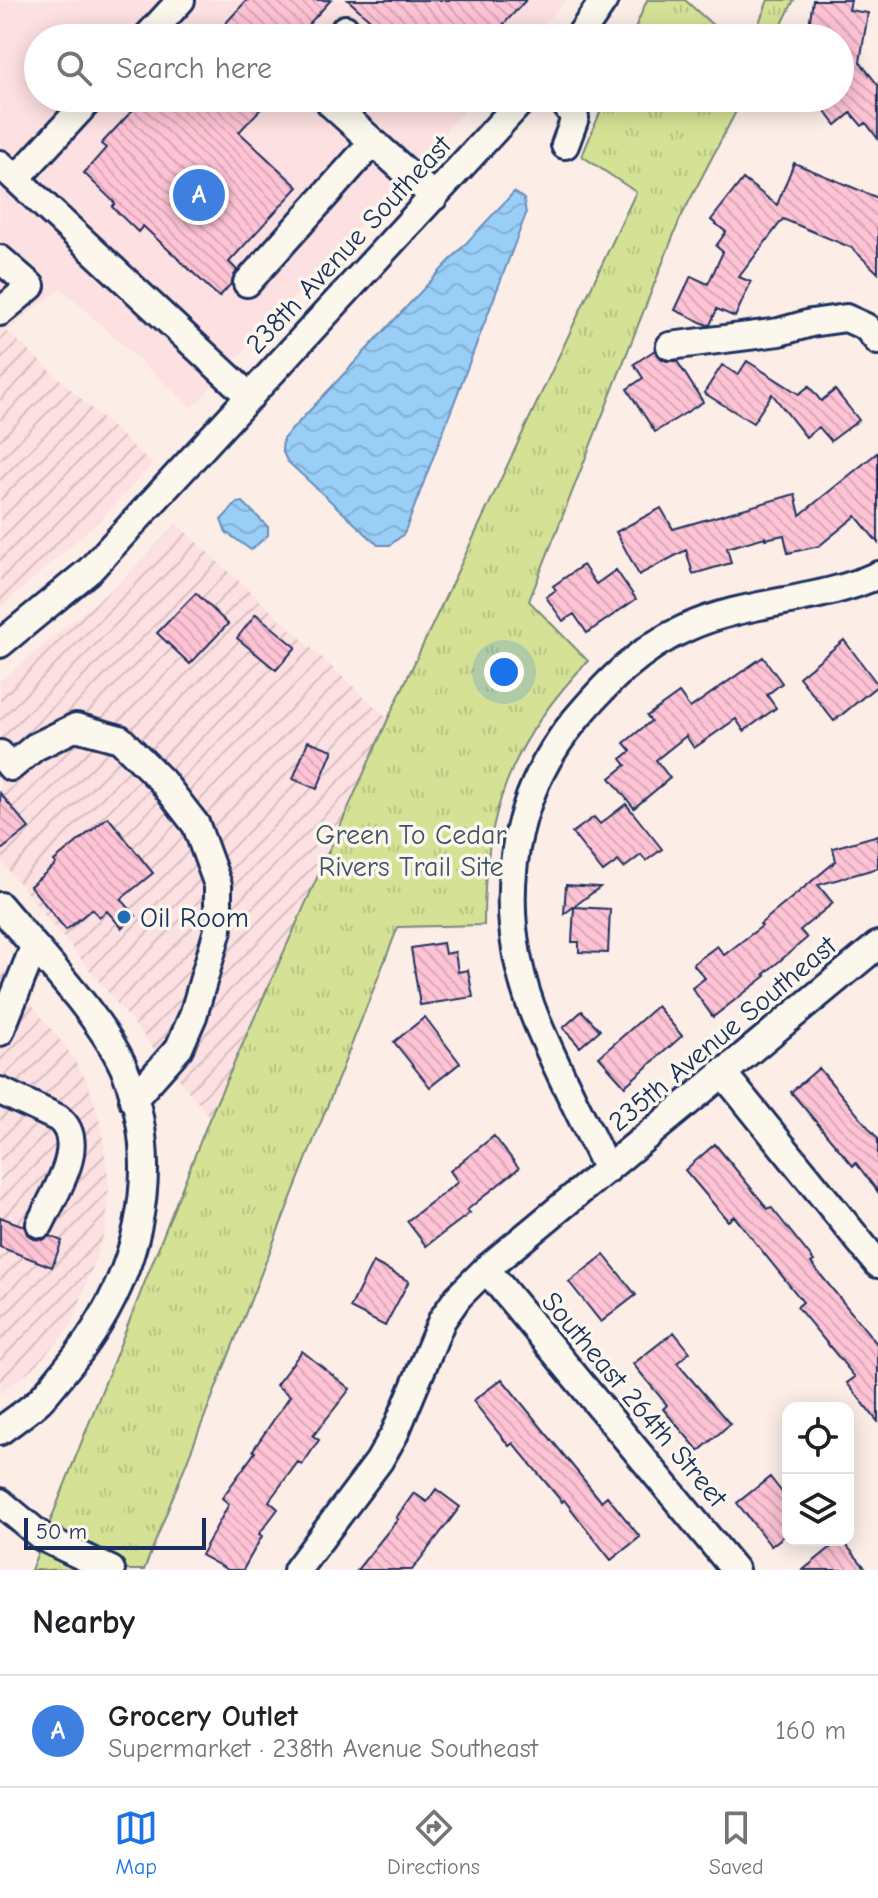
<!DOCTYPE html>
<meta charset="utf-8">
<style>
:root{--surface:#fff;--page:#f2f2f2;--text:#202124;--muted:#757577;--line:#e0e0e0;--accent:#1a73e8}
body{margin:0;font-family:"Comic Neue",sans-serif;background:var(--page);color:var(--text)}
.controls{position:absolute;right:24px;bottom:24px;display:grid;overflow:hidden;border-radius:16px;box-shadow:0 4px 20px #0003}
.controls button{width:72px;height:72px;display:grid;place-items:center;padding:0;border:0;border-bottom:2px solid var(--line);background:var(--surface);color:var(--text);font:40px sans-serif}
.scale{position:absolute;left:24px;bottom:20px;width:182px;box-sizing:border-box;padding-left:8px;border:4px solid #1b2f5e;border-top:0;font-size:22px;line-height:28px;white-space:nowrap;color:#1b2f5e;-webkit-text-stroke:6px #fbf7ec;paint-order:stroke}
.you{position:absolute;left:504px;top:672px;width:28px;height:28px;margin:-20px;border:6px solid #fff;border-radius:50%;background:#1a73e8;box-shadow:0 0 0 12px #1a73e833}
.badge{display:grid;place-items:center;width:52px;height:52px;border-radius:50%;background:var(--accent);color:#fff;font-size:26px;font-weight:700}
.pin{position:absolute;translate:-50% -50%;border:4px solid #fff;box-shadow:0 2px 8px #0006}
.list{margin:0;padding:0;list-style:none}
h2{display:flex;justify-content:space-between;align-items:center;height:104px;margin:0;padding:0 32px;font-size:34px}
h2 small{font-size:26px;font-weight:400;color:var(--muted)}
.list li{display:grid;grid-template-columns:52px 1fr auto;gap:24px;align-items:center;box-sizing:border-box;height:112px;padding:0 32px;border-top:2px solid var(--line)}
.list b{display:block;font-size:30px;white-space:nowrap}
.list p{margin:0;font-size:26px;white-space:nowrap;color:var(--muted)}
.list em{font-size:26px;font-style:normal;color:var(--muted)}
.icon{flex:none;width:44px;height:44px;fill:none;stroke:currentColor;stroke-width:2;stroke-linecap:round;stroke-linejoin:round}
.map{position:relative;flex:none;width:878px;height:1570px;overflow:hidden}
.search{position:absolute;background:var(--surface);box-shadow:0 4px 20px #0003;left:24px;right:24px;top:24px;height:88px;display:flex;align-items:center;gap:20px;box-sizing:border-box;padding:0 28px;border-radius:44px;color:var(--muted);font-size:30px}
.sheet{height:216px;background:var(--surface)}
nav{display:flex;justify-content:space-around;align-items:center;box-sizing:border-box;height:112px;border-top:2px solid var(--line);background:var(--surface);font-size:22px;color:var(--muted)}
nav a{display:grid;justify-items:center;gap:4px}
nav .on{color:var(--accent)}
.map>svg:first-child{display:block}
</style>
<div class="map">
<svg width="878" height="1570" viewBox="0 0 878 1570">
<defs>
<pattern id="industrial-furrows" width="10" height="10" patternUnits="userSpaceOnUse" patternTransform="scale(2)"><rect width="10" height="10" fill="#fde0e1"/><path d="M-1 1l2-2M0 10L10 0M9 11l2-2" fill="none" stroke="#d8c0c3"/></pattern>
<pattern id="grass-tufts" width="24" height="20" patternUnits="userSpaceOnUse" patternTransform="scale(2)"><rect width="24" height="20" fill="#d5e295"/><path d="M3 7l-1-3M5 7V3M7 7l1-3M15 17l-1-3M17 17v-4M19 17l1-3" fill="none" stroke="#b6c283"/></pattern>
<pattern id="water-waves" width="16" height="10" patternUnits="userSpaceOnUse" patternTransform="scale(2)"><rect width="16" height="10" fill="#99cef7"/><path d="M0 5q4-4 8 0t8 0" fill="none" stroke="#83b1d6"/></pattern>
<pattern id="building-back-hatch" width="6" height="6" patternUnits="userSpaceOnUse" patternTransform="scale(2)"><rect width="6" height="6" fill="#fec3d4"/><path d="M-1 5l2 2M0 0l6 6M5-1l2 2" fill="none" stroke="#d9a8b8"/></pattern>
</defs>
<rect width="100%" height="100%" fill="#fcede7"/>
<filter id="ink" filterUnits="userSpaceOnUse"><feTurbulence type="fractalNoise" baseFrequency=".0125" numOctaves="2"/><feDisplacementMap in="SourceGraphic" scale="16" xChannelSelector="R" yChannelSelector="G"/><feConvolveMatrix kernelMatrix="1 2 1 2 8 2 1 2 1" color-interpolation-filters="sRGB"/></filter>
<g filter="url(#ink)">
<path fill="#fde0e1" d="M0,0H566L531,38H38V98H476L192,408L61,288L0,336Z"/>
<path fill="url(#industrial-furrows)" d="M7,331L152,464L97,522L0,608V336Z
M177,524L388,719L210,1117L0,860V681L117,585Z
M3,968L67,1049L87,1081L100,1121L109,1185L106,1228L72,1325L35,1366L0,1394V974Z"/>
<path fill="url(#grass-tufts)" stroke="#78887a" stroke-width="2" d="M647,0H685L727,38H631Z
M768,0H794L775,38H753Z
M606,98H743L680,219L529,601L588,661C511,741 483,815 484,925L398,927L144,1570H31L210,1117L388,719L636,192L582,156Z"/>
<path fill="url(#water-waves)" stroke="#678eba" stroke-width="2" d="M514,192L524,199L526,214L404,534L390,545H378L287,461L282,450L283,439Z
M243,502L268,527V535L251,550L226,532L221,520L237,503Z"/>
<path fill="url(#building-back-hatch)" stroke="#1b2f5e" stroke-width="2" d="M247,0H331L296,38H212Z
M348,0H526L491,38H390Z
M813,0H851L849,10L868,13L860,62L878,85V139L866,123L862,126L851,113L836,125L815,98H840V38H807Z
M144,98H271L239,132L298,187L229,262L237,270L231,284L219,297L143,226L138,232L112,207L115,203L84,173L106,148L101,144Z
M794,163L878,198V273L852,248L783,219L739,277L751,282L735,317L717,309L710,325H707L675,310L691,276L708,284L723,252L716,246L726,232L711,220L743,179L777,205Z
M655,350L663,360L677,361L703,402L655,432L627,389L643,378L634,364Z
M747,361L799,394L809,386L821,401L835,390L859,420L831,441L819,427L806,437L772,394L753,423L704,393L722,365L738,375Z
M878,452V543L856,516L819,546L788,553L784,535L765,539V537L727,548L731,563L693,574L686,550L639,575L616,532L661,508L673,529L795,494L800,515Z
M583,565L596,584L616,570L636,599L587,633L574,614L563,621L546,597L556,590L553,586Z
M196,593L228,624L190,664L157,633Z
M256,614L296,647L276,670L237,638Z
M844,640L878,685L834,721L799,677Z
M763,657L782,683L767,695L776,708L744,731L736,719L694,748L686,736L656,760L670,778L634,808L610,778L626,765L621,759L631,751L624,743L651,721L647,716L679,693L690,708Z
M308,741L333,750L317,789L293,779Z
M0,793L29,828L0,851Z
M626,804L662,849L646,861L641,855L624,868L618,861L603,872L572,833L594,817L600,824Z
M108,817L153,873L121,899L136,916L122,928L107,911L99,917L92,909L66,930L30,886L56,864L54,861Z
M878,835V868L818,885L833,903L800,930L807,938L764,974L766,976L713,1017L692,988L705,978L693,964L717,946L724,955L762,926L760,924L836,861L833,848Z
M566,885L600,887L564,914Z
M574,907L610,909L608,953L579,952V942H572Z
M443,943L445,954L455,952L458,972L468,970L473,997L420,1005L411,948Z
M657,1006L682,1036L625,1086L599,1057Z
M582,1011L600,1030L580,1047L563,1028Z
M425,1017L460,1063L430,1087L394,1042Z
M819,1068L878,1139V1192L856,1163L853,1166L791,1092Z
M494,1136L519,1168L467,1210L470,1213L426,1246L407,1221L458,1182L450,1171Z
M715,1144L768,1209L771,1207L814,1261L811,1263L878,1345V1422L847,1383L855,1377L797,1307L803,1302L734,1216L728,1221L685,1170Z
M0,1217L24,1226L27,1234L34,1239L42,1240L50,1236L62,1241L52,1267L0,1247Z
M604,1255L636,1295L601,1322L569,1282Z
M373,1262L409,1281L385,1326L350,1308Z
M674,1332L690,1352L677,1363L730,1424L699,1451L663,1409L667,1405L633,1364Z
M302,1351L350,1389L313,1436L319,1440L302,1465L298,1462L269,1501L278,1509L259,1534L262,1536L243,1570H228L201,1555L229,1504L222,1498L255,1452L253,1450L290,1396L276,1385Z
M502,1379L601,1501L607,1496L640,1537L611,1560L564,1500L562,1502L513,1443L509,1446L473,1401Z
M770,1477L788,1500V1533L771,1546L737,1503Z
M436,1489L460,1507L412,1570H357L398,1519L396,1518L414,1493L427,1502Z
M840,1540H842L867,1570H803Z"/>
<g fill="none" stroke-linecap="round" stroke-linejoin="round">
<g stroke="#1b2f5e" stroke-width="32">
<path id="minor" d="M146,38L181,0
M344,38L345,29
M578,38L604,0
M332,98L331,104L373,142
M561,98L575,118L565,145
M0,164L250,397
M16,179L91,98
M0,259L31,286L0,312
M247,283L373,142L434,197
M670,346L779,332L811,323L846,318L866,327L878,341
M0,644L90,570L524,98
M0,754L11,767L35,747L76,727L120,739L162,781L196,825L218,885V930L193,1016L179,1048L133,1100
M0,906C38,952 106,1021 127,1075C165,1176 136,1283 70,1364C60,1376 50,1390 39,1401C27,1412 13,1421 0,1431
M0,1032L34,947
M722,1072L878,1264
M0,1091L58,1118C90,1143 53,1195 40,1224
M607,1170C584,1121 558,1072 537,1022C495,920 504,806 575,720C607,682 640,648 686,628C747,600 817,603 878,575
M486,1269L735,1570
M0,1502L42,1537L111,1570
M297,1570L379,1461L395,1433L442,1320L458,1297L486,1269L878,945"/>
</g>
<use href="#minor" stroke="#fbf7ec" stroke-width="26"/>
</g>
</g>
<circle fill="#1f6fb2" stroke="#fbf7ec" stroke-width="3" cx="124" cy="917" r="8"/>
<g text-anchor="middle" stroke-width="7" stroke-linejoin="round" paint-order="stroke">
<g font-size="28" fill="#1b2f5e" stroke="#fbf7ec">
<text transform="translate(348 244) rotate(-47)" y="10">238th Avenue Southeast</text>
<text transform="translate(722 1033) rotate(-40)" y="10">235th Avenue Southeast</text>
<text transform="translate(635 1399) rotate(50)" y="10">Southeast 264th Street</text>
</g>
<g font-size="28" fill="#405369" stroke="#fbf7ec">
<text x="411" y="844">Green To Cedar<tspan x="411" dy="32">Rivers Trail Site</tspan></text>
</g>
<g font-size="28" fill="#1b2f5e" stroke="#fbf7ec" text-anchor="start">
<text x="140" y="927">Oil Room</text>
</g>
</g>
</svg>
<div class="controls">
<button><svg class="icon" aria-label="locate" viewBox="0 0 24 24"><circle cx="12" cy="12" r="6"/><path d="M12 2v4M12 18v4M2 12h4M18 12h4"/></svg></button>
<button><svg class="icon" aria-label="layers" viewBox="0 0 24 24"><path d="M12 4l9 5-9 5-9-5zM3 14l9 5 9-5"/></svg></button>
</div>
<div class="scale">50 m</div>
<div class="you"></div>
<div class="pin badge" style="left:199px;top:195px;background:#3f7fe0">A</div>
<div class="search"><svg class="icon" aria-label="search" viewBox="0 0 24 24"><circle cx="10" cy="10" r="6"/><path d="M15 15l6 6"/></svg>Search here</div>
</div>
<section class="sheet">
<h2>Nearby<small></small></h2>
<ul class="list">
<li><span class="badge" style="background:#3f7fe0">A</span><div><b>Grocery Outlet</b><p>Supermarket · 238th Avenue Southeast</p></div><em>160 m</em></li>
</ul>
</section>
<nav>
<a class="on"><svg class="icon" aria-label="map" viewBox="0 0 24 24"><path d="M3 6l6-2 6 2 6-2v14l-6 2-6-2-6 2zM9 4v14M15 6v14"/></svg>Map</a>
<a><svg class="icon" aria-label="directions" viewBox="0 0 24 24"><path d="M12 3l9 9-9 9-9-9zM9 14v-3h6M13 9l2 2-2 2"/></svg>Directions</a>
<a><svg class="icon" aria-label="saved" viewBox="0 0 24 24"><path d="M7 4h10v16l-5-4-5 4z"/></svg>Saved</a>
</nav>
